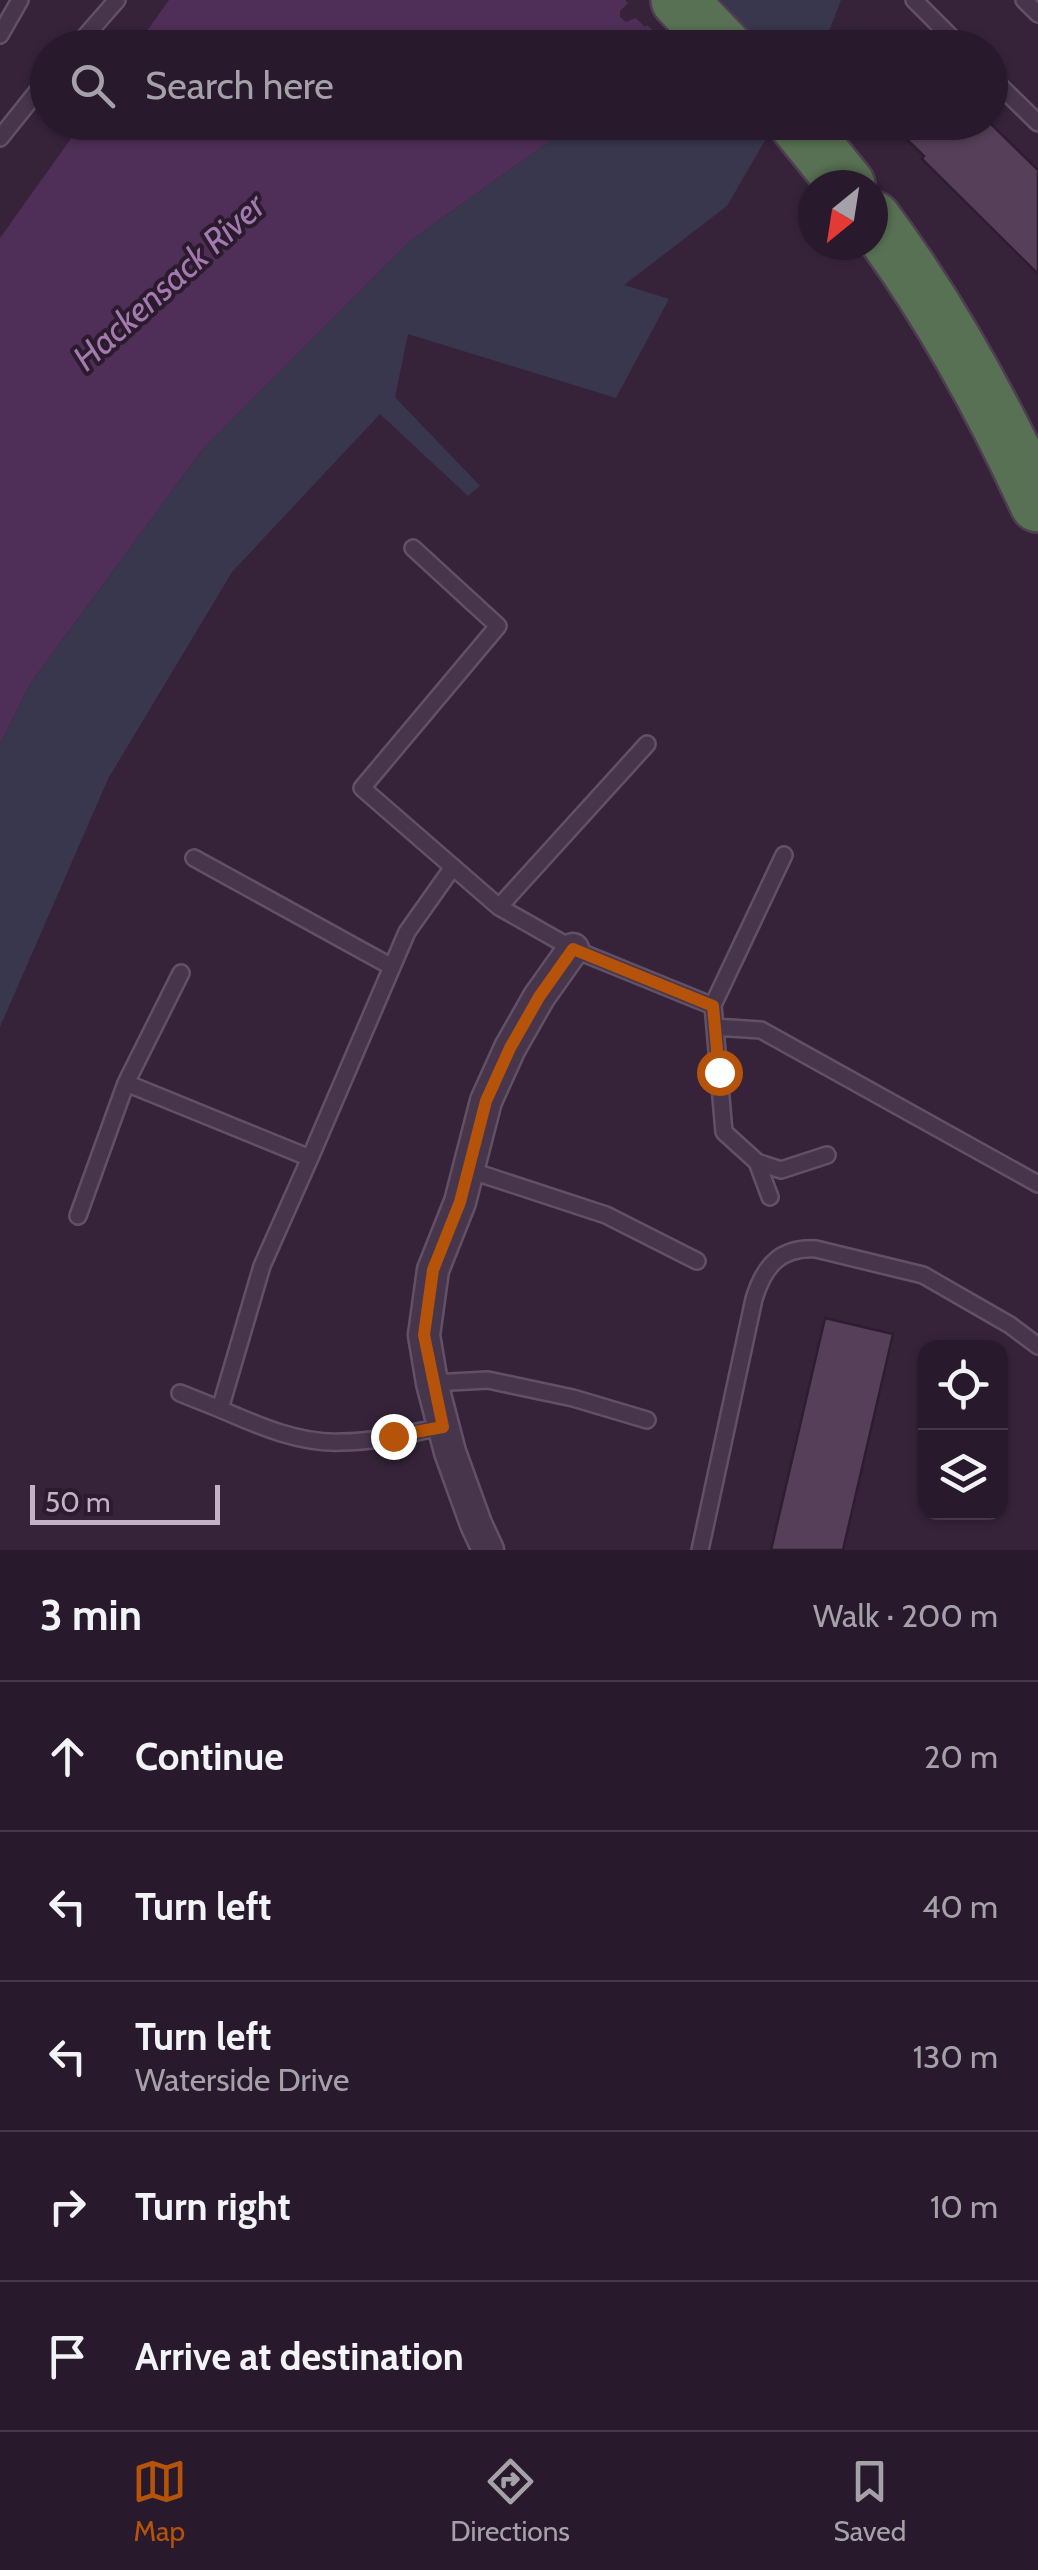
<!DOCTYPE html>
<meta charset="utf-8">
<style>
:root{--surface:#281a2c;--page:#302334;--text:#f1f3f6;--muted:#a5a1a9;--line:#443848;--accent:#b45309}
body{margin:0;font-family:Cabin,sans-serif;background:var(--page);color:var(--text)}
.controls{position:absolute;right:30px;bottom:30px;display:grid;overflow:hidden;border-radius:20px;box-shadow:0 2px 8px #0004}
.controls button{width:90px;height:90px;display:grid;place-items:center;padding:0;border:0;border-bottom:2px solid var(--line);background:var(--surface);color:var(--text);font:50px sans-serif}
.compass{position:absolute;left:798px;top:170px;width:90px;height:90px;border-radius:50%;background:var(--surface);box-shadow:0 2px 8px #0004;rotate:210deg}
.scale{position:absolute;left:30px;bottom:25px;width:190px;box-sizing:border-box;padding-left:10px;border:5px solid #c3b1c6;border-top:0;font-size:28px;line-height:35px;white-space:nowrap;color:#c3b1c6;-webkit-text-stroke:8px #2c1b2f;paint-order:stroke}
.stop{position:absolute;width:30px;height:30px;margin:-22px;border:8px solid #b45309;border-radius:50%;background:#fff}
.stop.end{background:#b45309;border-color:#fff;box-shadow:0 2px 10px #0008}
.list{margin:0;padding:0;list-style:none}
h2{display:flex;justify-content:space-between;align-items:center;height:130px;margin:0;padding:0 40px;font-size:42px}
h2 small{font-size:32px;font-weight:400;color:var(--muted)}
.list li{display:grid;grid-template-columns:65px 1fr auto;gap:30px;align-items:center;box-sizing:border-box;height:150px;padding:0 40px;border-top:2px solid var(--line)}
.list b{display:block;font-size:38px;white-space:nowrap}
.list p{margin:0;font-size:32px;white-space:nowrap;color:var(--muted)}
.list em{font-size:32px;font-style:normal;color:var(--muted)}
.icon{flex:none;width:55px;height:55px;fill:none;stroke:currentColor;stroke-width:2;stroke-linecap:round;stroke-linejoin:round}
.map{position:relative;flex:none;width:1038px;height:1550px;overflow:hidden}
.search{position:absolute;background:var(--surface);box-shadow:0 2px 8px #0004;left:30px;right:30px;top:30px;height:110px;display:flex;align-items:center;gap:25px;box-sizing:border-box;padding:0 35px;border-radius:55px;color:var(--muted);font-size:38px}
.sheet{height:880px;background:var(--surface)}
nav{display:flex;justify-content:space-around;align-items:center;box-sizing:border-box;height:140px;border-top:2px solid var(--line);background:var(--surface);font-size:28px;color:var(--muted)}
nav a{display:grid;justify-items:center;gap:5px}
nav .on{color:var(--accent)}
.map>svg:first-child{display:block}
</style>
<div class="map">
<svg width="1038" height="1550" viewBox="0 0 1038 1550">
<rect width="100%" height="100%" fill="#36233a"/>
<path fill="#38374d" d="M712,0H841L823,47L667,48Z
M575,123H775L727,206L624,285L669,299L616,398L408,334L395,397L480,486L468,496L380,414L232,572L108,779L0,1027V745L30,684L203,449L410,241Z"/>
<path fill="#4f2e57" d="M169,0H712L667,47L135,48Z
M82,123H575L410,241L203,449L30,684L0,745V238Z"/>
<path fill="#36233a" d="M625,0H717L674,48L670,47L647,25L645,27L636,18L626,22L620,17V11L628,3Z"/>
<path fill="#563f59" stroke="#2e1d31" stroke-width="2.5" d="M895,122H989L1038,170V274L922,159L924,156L898,131L900,128Z
M825,1318L893,1334L843,1550H771Z"/>
<g fill="none" stroke-linecap="round" stroke-linejoin="round">
<g stroke="#625165" stroke-width="20">
<path id="lane" d="M914,0L962,48
M1024,0L1038,14
M0,35L20,0
M75,48L117,0
M990,76L1038,123
M0,138L48,78
M413,548L498,626L362,788L499,907L647,744
M194,858L392,967
M499,907L573,949L713,1006
M181,973L126,1083L310,1158L407,932L453,867
M715,1027L761,1030L1038,1184
M310,1158L262,1266L220,1409C257,1425 299,1444 341,1442C375,1442 409,1433 443,1427
M757,1162L781,1170L827,1155
M469,1170L606,1215L697,1261
M770,1197L757,1162L724,1132L713,1005L784,855
M78,1216L126,1083
M432,1383L488,1380L573,1398L647,1420
M180,1393L220,1409
M700,1550L754,1299C764,1266 780,1247 816,1249L923,1275L1010,1325L1038,1346"/>
</g>
<g stroke="#625165" stroke-width="35">
<path id="street" d="M488,1550L476,1524L450,1452L432,1383L424,1335L433,1270L460,1202L486,1101L510,1048L539,997L573,949"/>
</g>
<g stroke="#4f3e52" stroke-width="60">
<path id="highway" d="M679,0L725,48
M796,122L847,185
M873,219C939,307 992,404 1038,504"/>
</g>
<use href="#lane" stroke="#47364b" stroke-width="15"/>
<use href="#street" stroke="#47364b" stroke-width="30"/>
<use href="#highway" stroke="#587053" stroke-width="55"/>
</g>
<g fill="none" stroke-linecap="round" stroke-linejoin="round">
<path stroke="#b45309" stroke-width="12" d="M393,1436L443,1427L424,1335L433,1270L460,1202L486,1101L510,1048L539,997L573,949L713,1006L719,1072"/>
</g>
<g text-anchor="middle" stroke-width="8" stroke-linejoin="round" paint-order="stroke">
<g font-size="35" font-style="italic" fill="#a37aae" stroke="#2c1b2f">
<text transform="translate(169 282) rotate(-42)" y="12">Hackensack River</text>
</g>
</g>
</svg>
<div class="controls">
<button><svg class="icon" aria-label="locate" viewBox="0 0 24 24"><circle cx="12" cy="12" r="6"/><path d="M12 2v4M12 18v4M2 12h4M18 12h4"/></svg></button>
<button><svg class="icon" aria-label="layers" viewBox="0 0 24 24"><path d="M12 4l9 5-9 5-9-5zM3 14l9 5 9-5"/></svg></button>
</div>
<svg class="compass" viewBox="-18 -18 36 36"><path d="M0-13l5 13h-10z" fill="#e53935"/><path d="M0 13l5-13h-10z" fill="#a5a1a9"/></svg>
<div class="scale">50 m</div>
<div class="stop" style="left:719px;top:1072px"></div>
<div class="stop end" style="left:393px;top:1436px"></div>
<div class="search"><svg class="icon" aria-label="search" viewBox="0 0 24 24"><circle cx="10" cy="10" r="6"/><path d="M15 15l6 6"/></svg>Search here</div>
</div>
<section class="sheet">
<h2>3 min<small>Walk · 200 m</small></h2>
<ul class="list">
<li><svg class="icon" aria-label="ahead" viewBox="0 0 24 24"><path d="M12 20V5M6 11l6-6 6 6"/></svg><div><b>Continue</b></div><em>20 m</em></li>
<li><svg class="icon" aria-label="left" viewBox="0 0 24 24"><path d="M17 20v-9H6M10 6l-5 5 5 5"/></svg><div><b>Turn left</b></div><em>40 m</em></li>
<li><svg class="icon" aria-label="left" viewBox="0 0 24 24"><path d="M17 20v-9H6M10 6l-5 5 5 5"/></svg><div><b>Turn left</b><p>Waterside Drive</p></div><em>130 m</em></li>
<li><svg class="icon" aria-label="right" viewBox="0 0 24 24"><path d="M7 20v-9h11M14 6l5 5-5 5"/></svg><div><b>Turn right</b></div><em>10 m</em></li>
<li><svg class="icon" aria-label="arrive" viewBox="0 0 24 24"><path d="M6 21V4h12l-3 4 3 4H6"/></svg><div><b>Arrive at destination</b></div></li>
</ul>
</section>
<nav>
<a class="on"><svg class="icon" aria-label="map" viewBox="0 0 24 24"><path d="M3 6l6-2 6 2 6-2v14l-6 2-6-2-6 2zM9 4v14M15 6v14"/></svg>Map</a>
<a><svg class="icon" aria-label="directions" viewBox="0 0 24 24"><path d="M12 3l9 9-9 9-9-9zM9 14v-3h6M13 9l2 2-2 2"/></svg>Directions</a>
<a><svg class="icon" aria-label="saved" viewBox="0 0 24 24"><path d="M7 4h10v16l-5-4-5 4z"/></svg>Saved</a>
</nav>
